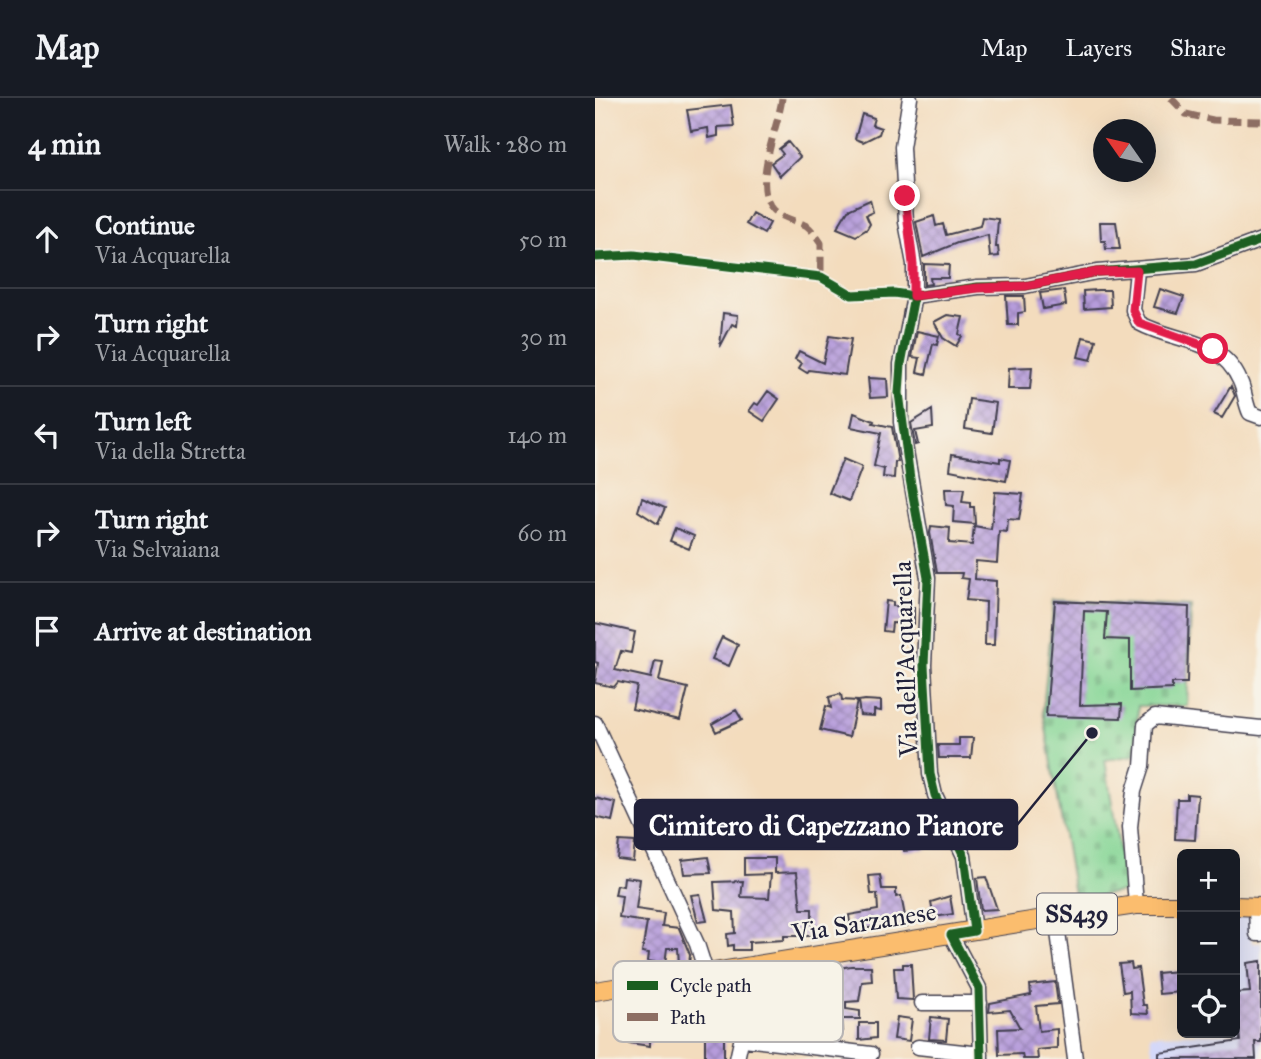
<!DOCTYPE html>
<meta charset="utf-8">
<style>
:root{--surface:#171b24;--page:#242831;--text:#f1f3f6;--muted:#9ea1a6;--line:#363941}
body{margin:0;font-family:"IM FELL Great Primer",serif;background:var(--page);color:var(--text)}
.controls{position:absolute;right:21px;bottom:21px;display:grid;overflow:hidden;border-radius:10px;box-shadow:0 7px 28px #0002}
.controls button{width:63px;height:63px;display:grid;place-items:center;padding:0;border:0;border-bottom:2px solid var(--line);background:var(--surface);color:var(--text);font:35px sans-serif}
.compass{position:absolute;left:498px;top:21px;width:63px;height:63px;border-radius:50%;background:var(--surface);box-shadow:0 7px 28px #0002;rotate:304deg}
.stop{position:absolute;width:21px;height:21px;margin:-16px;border:5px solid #e11d48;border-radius:50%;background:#fff}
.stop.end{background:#e11d48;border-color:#fff;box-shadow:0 2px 7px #0008}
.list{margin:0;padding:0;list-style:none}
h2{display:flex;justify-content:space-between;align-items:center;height:91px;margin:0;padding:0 28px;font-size:30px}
h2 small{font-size:23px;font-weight:400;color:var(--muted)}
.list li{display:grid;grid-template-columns:46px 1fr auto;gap:21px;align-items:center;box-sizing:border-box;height:98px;padding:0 28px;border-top:2px solid var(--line)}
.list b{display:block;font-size:26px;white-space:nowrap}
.list p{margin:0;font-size:23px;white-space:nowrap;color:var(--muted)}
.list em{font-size:23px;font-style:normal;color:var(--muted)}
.icon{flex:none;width:38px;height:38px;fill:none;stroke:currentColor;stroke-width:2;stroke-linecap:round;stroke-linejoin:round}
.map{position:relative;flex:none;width:666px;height:961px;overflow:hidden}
header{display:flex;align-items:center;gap:42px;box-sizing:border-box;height:98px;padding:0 35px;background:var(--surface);border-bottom:2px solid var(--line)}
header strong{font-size:33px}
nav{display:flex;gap:38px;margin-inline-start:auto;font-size:24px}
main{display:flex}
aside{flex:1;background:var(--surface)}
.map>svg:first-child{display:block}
</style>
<header>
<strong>Map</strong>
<nav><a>Map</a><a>Layers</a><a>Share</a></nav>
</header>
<main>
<aside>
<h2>4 min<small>Walk · 280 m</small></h2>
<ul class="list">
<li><svg class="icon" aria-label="ahead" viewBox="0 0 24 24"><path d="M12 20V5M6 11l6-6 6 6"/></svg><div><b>Continue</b><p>Via Acquarella</p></div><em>50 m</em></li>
<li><svg class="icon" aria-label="right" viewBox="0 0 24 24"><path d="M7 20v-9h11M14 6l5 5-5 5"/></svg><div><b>Turn right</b><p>Via Acquarella</p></div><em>30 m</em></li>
<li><svg class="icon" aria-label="left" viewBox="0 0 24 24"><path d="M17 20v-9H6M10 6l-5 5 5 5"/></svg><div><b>Turn left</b><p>Via della Stretta</p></div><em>140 m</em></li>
<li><svg class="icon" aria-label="right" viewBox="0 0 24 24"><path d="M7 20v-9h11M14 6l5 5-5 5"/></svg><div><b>Turn right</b><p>Via Selvaiana</p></div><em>60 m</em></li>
<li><svg class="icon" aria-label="arrive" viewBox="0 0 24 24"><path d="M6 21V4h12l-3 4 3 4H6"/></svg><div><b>Arrive at destination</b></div></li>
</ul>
</aside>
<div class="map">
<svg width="666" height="961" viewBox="0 0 666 961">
<defs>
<pattern id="cemetery-stones" width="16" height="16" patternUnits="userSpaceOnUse" patternTransform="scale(1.75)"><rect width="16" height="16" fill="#86d696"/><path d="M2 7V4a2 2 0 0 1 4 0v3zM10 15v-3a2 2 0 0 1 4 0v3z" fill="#73b782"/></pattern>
<pattern id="building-cross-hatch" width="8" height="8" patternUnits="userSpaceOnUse" patternTransform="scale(1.75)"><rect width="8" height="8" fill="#b69cdb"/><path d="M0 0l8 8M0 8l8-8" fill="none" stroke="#947fb3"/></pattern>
</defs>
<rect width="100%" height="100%" fill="#f7f3e8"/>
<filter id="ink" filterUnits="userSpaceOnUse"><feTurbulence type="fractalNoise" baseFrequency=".0143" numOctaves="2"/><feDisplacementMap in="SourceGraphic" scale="14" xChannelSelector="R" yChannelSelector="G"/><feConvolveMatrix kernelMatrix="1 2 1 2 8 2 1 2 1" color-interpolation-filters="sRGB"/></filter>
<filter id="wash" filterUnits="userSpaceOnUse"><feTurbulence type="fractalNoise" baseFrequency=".00686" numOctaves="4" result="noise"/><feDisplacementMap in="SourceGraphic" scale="28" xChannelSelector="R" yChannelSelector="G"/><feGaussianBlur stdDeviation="1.57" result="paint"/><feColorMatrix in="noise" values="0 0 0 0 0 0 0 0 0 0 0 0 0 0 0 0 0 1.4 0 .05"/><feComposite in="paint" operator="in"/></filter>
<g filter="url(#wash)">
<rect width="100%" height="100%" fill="#f3dcbd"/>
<path fill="#d4d8f9" d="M640,816H655L657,845H666V961H558L555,937L640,935Z"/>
<path fill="url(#cemetery-stones)" stroke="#547c68" stroke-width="2" d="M459,502L596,508L592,608H543L541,657L510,662L531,793L480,802L448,612Z"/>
<g id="blocks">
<path fill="url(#building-cross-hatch)" d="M136,7L139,28L123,29V38L114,40L113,30L96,33L92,12Z
M267,16L279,20L277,27L286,30L284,36L268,44L260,41Z
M193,44L205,59L185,78L176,65L188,56L184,51Z
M275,102L278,114L271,117L275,126L272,131L261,138L242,130L253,112Z
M157,115L175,125L169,136L151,126Z
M339,118L341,128L348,126L351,137L385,128L387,119L403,121L401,149H403L404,158L395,159L393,137L362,145L328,159L321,124Z
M505,124H521L525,151H511L510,143H506Z
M329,166L354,167L353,180H335L336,186L329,187Z
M565,191L589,199L583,215L559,209Z
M469,192L471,207L448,211L445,195Z
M503,192H515L516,209L489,211L488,193Z
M411,198H429L430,214L423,215V227H413Z
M128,215L143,217L142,228L137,226L125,249Z
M352,217L368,219L364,236L367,238L361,248L348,240L339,224Z
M322,233L344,238L342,247L338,246L331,276L322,274L325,260L317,259Z
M234,238L256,241L250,277L214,272L212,275L204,270L207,265L200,261L204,253L228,265Z
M488,239L501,242L496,262L483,259Z
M437,269L435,291H413L414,270Z
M273,280L292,281L293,299L275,300Z
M636,288L640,298L627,320L619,316Z
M173,293L184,301L169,323L154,313L160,305L163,307Z
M374,301L401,305L397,335L370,331Z
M337,312L338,330L320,333L323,346L320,347L316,325Z
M259,315L279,323L278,325L297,329L303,364H300L299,380L288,379L289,371L279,368L286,335L256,329Z
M357,356L405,364V360L415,362L411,383L355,372Z
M248,361L267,369L254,403L234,395Z
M350,391H369L367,404L375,405V409H379L380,426L358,424L359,408L351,407Z
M400,394L428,396L424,422L413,421L412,434L404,433L402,465L381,463L380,481L401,483L399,547H390L391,504L371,502L374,481L366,480L367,475H342L335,435L336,428L355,430L354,445L377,447L379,428L396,431Z
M47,400L70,410L63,426L43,413Z
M80,430L99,438L94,451L75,443Z
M291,503L298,504V508L319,509V526L297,525L296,534L288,533Z
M460,503L594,509L592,585H577V591L535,593V542L510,541L512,514L489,513L485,607L527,606L526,620L451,618Z
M0,525L40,534L36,555L26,553L20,572L56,580L60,563L68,564L64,583L93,590L85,622L37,611L42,588L23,584L19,589L0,585L3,565L0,564Z
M127,539L143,547L134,568L117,561Z
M246,596L247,602L262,603L254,639L225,632L231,608L236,610L234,599Z
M270,602L286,603V613L279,612V618L265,617L263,603Z
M141,612L147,622L121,634L117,626Z
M364,640H378L376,660H344L343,647H364Z
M592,696L603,697L600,742L580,741L582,701H592Z
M0,700L21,705L17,723L0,719Z
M324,725V733L330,732L331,751L309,753L305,734H308L307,727Z
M24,743L40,744L38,763L22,761Z
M113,759L116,775L89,776L87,762Z
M149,760H180V775L202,774L206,811H217V838H189V842L154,844V852H138V847L133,848L132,836L140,835L139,814L121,812L119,784L148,783L146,799L174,800L176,776L149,777Z
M285,777L287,791H301V799L306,798L312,828L293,830L292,827L256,833L254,817L283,812L282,796H276L274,778Z
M29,779L45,781L41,811L69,815L67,828L84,830L95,857L94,866L84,867L83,850H72L70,866L53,863L54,855L47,854L52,824L24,820L27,798L20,797L22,787L28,788Z
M391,779L402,811L386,812L382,780Z
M105,796L112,823L103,824L96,797Z
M355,798L358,816L339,819L336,804Z
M666,863V944H660L661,961H564V955L645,943L641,895L655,894L652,865Z
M536,865L537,871L543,870L548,907H552L553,916L536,915L535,893L528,894L524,866Z
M308,866H316L318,902L301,901L299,870H308Z
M256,868H276L277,883L267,884L264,903L251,904V911L265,913V921H247L248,933H225V893H221L220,874Z
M583,873L585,894L564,896L562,875Z
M460,884L463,906L441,908L444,933L462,931V950L442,952L443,961H428L427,956L404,957L403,931L425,930L415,912L394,914L395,905L436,897L435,887Z
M116,915H129V961H110V937H115Z
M302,919L317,921L314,943L299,941Z
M336,919L353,921L351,942L334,941Z
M264,925H281V940L264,942Z
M36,934L55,935V948L34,945Z"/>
</g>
</g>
<g filter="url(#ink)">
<use href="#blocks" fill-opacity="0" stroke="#413e4e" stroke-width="2"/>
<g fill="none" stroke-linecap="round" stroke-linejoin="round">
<g stroke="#413e4e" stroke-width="17">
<path id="minor" d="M315,0L307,49L311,124L319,166V198L306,266V324L333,480L329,567L335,676L340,697L369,758L379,833
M542,173L538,212L544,225C580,245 626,239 645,283C650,293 650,305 655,315L666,319
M319,198L383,189L430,188L502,174L601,166L666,142
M0,625L102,846L111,874
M541,807L535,729L539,693L547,668L550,627L560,619L666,630
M661,809L662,836H666
M461,819L480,961
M356,837L384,890L386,961
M327,905H385
M149,941L276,956
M323,949L386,956
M142,961L151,921L150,870"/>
</g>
<g stroke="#413e4e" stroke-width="20">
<path id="major" d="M640,808L666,809
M0,893L461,819L541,807H587"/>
</g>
<use href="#minor" stroke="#fff" stroke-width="14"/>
<use href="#major" stroke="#fbbd6e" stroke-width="18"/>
<path stroke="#8d6e63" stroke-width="7" stroke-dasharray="14 7" stroke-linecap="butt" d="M187,0C184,28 156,88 178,111C186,120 201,122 212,128C217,132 222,139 226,145V179
M576,0L591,16L618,22L666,23"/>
<g stroke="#f7f3e8" stroke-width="13">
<path id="cycleway" d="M0,159L39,157L226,179L257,197L299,195L319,198L383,189L430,188L502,174L601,166L666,142
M319,198L306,266L304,295L315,381L333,480L329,567L335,676L340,697L369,758L379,833L356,837L384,890L386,961"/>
</g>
<use href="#cycleway" stroke="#1b5e20" stroke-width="9"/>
</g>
</g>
<g fill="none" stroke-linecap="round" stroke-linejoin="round" filter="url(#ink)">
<path stroke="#e11d48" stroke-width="9" d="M310,98L318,166V198L383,190L430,188L502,174L542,173L538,212L544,225L618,251"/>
</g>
<g text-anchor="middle" stroke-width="5" stroke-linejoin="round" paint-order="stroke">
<rect fill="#f7f3e8" stroke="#62616f" stroke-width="2" x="442" y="795.5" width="80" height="41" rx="5"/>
<g font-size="24" font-weight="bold" fill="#22223b">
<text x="482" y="824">SS439</text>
</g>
<g font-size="26" fill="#22223b" stroke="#f7f3e8">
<text transform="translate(310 561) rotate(-92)" y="9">Via dell'Acquarella</text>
<text transform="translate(269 824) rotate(-9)" y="9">Via Sarzanese</text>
</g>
</g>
<rect x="18" y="863" width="230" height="81" rx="10" fill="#f7f3e8" stroke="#b7b4b4" stroke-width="2"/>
<rect x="32" y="883" width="31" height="9" fill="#1b5e20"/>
<rect x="32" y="915" width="31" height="8" fill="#8d6e63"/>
<g font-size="19" fill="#22223b">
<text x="75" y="894">Cycle path</text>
<text x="75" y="926">Path</text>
</g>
<path fill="none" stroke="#22223b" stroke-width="2.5" d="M497 635L422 727"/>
<circle fill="#22223b" stroke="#f7f3e8" stroke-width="2.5" cx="497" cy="635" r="7"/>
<rect fill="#22223b" stroke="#22223b" stroke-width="2.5" x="40" y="702" width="382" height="49" rx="7"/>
<g font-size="28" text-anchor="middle" font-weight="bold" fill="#fff">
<text x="231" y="737">Cimitero di Capezzano Pianore</text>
</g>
</svg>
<div class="controls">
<button>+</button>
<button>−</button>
<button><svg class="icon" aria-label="locate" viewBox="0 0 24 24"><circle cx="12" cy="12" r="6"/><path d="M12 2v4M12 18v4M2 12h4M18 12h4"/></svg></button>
</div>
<svg class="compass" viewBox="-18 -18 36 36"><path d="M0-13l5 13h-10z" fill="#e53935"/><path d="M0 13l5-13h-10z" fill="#9ea1a6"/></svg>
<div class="stop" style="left:618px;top:251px"></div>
<div class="stop end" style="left:310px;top:98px"></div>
</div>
</main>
